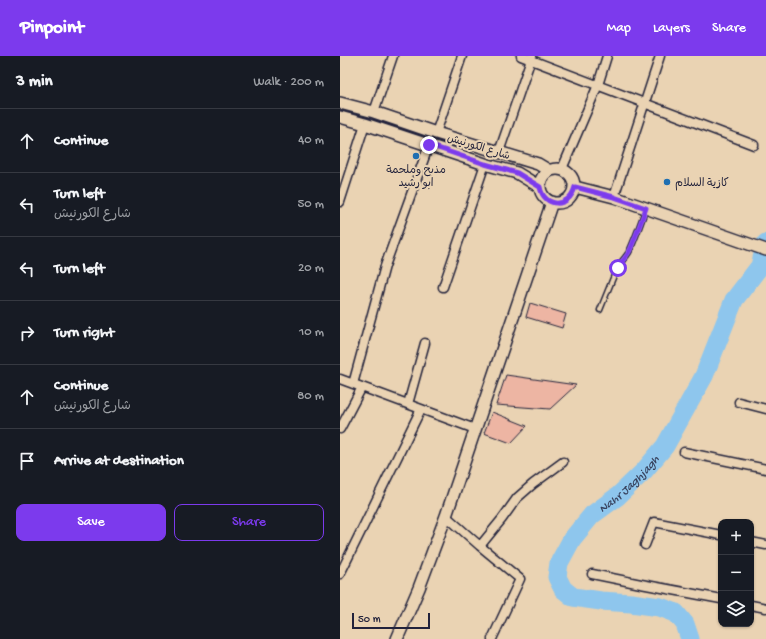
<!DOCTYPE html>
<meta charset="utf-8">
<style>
:root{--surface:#171b24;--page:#242831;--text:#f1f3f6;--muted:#9ea1a6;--line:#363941;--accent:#7c3aed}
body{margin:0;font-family:"Gochi Hand","Playpen Sans Arabic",sans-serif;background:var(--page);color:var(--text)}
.controls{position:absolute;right:12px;bottom:12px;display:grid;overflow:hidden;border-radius:8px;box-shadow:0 1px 3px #0004}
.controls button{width:36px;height:36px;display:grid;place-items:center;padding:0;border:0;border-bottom:1px solid var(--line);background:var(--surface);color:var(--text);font:20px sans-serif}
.scale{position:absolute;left:12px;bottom:10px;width:78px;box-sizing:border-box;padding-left:4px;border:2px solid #22223b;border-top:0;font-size:11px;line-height:14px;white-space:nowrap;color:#22223b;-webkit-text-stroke:3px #ead3b3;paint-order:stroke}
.stop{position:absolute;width:12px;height:12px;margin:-9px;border:3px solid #7c3aed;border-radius:50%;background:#fff}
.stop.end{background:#7c3aed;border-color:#fff;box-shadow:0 1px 4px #0008}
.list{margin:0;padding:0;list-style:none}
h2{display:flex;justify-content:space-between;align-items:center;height:52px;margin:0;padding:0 16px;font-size:17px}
h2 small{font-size:13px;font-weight:400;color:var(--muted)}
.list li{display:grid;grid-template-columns:26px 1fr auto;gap:12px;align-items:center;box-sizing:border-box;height:64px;padding:0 16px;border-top:1px solid var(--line)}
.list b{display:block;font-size:15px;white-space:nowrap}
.list p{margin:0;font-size:13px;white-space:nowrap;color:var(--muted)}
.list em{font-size:13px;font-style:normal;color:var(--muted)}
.actions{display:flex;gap:8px;padding:12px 16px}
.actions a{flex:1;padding:9px 0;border:1px solid var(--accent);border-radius:8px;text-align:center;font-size:14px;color:var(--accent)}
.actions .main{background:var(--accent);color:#fff}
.icon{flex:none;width:22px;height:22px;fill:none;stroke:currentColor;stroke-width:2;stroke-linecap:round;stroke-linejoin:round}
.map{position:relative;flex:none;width:426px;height:583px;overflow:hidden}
header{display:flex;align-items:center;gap:24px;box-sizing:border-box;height:56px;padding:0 20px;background:var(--accent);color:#fff}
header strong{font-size:19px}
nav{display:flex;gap:22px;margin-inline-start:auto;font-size:14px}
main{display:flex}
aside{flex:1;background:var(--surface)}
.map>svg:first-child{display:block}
</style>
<header>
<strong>Pinpoint</strong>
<nav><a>Map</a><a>Layers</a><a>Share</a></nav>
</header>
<main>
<aside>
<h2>3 min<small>Walk · 200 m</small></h2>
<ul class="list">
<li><svg class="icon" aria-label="ahead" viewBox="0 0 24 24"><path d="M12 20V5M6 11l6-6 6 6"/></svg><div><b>Continue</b></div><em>40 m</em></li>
<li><svg class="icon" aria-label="left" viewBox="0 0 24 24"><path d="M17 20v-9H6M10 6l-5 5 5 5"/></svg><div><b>Turn left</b><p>شارع الكورنيش</p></div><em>50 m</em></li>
<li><svg class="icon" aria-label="left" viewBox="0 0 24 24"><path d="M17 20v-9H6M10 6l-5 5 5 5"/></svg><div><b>Turn left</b></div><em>20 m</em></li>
<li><svg class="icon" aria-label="right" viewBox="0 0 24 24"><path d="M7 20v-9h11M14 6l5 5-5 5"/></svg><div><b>Turn right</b></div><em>10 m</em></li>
<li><svg class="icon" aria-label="ahead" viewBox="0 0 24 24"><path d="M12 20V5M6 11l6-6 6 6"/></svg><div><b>Continue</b><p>شارع الكورنيش</p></div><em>80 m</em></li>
<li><svg class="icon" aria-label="arrive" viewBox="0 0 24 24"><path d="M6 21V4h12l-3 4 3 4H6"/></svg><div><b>Arrive at destination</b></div></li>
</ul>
<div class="actions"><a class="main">Save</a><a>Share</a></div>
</aside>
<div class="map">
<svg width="426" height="583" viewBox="0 0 426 583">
<rect width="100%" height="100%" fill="#ead3b3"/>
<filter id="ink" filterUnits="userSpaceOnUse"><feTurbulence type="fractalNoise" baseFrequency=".025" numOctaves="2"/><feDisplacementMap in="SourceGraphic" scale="8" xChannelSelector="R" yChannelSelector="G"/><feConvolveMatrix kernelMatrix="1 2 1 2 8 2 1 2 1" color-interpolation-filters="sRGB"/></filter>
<g filter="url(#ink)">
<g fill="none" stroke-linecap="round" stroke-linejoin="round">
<path stroke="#8ec6ed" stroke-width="19" id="s1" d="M350,583L345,568L336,557L320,551L291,547L261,545L233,541L223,533L217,521L219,507L232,483L252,459L278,440L304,415L325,390L364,320L394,244L420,210L426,187"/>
</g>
<path fill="#edb5a3" stroke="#22223b" d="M190,247L226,258L222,272L186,261Z
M166,319L236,329L210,353L156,349Z
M152,356L187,370L171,387L144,377Z"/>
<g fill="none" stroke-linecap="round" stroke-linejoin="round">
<g stroke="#22223b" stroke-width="7">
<path id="lane" d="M260,254L277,212C281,205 287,201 290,194C296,181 301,166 306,152"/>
</g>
<g stroke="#22223b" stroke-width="11">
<path id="street" d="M181,0L414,89
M34,56L53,0
M96,77L122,0
M159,96L192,0
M222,113L258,29L267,0
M274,141L320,0
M0,146L25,68
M103,231L145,108
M0,323L135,373
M13,328L45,210L89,89
M399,346L426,353
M68,348L85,287
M0,373L22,331
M344,396L426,413
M106,460L140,490L180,523L152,583
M411,486L426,489
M305,489L314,466L381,479
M140,490L162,463L177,442L193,428L223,406
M0,518L81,353
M252,518L301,528L381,543
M411,549L426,552"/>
</g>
<g stroke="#22223b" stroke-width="14">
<path id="secondary" d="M0,47L34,56L96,77L198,108L208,114
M0,61L25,68L145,108L177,117L200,131
M200 130a17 17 0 1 1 34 0a17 17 0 1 1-34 0Z
M235,131L274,141L426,194
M57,583L79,532L106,460L212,146"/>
</g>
<use href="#lane" stroke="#ead3b3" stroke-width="4"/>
<use href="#street" stroke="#ead3b3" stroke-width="8"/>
<use href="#secondary" stroke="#ead3b3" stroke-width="11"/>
</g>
</g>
<g fill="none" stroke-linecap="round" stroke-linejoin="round" filter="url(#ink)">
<path stroke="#7c3aed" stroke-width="5" d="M89,89L145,108L177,117L200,131C204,152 229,153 235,131L274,141L306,152C301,166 296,180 290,194C287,201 281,205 278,212"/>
</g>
<g fill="#1f6fb2" stroke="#ead3b3" stroke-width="1.5">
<circle cx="76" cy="100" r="4"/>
<circle cx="327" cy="126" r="4"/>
</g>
<g text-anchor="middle" stroke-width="4" stroke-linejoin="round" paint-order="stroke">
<g font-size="11" fill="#22223b" stroke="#ead3b3">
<text transform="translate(139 90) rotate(17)" y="4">شارع الكورنيش</text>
</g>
<g font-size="11" fill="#22223b" stroke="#ead3b3">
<text x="76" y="117">مذبح وملحمة<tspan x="76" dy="13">ابو رشيد</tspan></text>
<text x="335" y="130" text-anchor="start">كازية السلام</text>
</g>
<g font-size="12" font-style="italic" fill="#38435f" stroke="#ead3b3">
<text dy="4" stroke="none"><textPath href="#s1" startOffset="282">Nahr Jaghjagh</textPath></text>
</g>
</g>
</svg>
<div class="controls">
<button>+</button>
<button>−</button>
<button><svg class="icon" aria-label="layers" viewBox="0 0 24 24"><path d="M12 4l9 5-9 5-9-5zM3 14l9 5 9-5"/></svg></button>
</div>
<div class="scale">50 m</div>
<div class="stop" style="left:278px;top:212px"></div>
<div class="stop end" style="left:89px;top:89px"></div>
</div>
</main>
